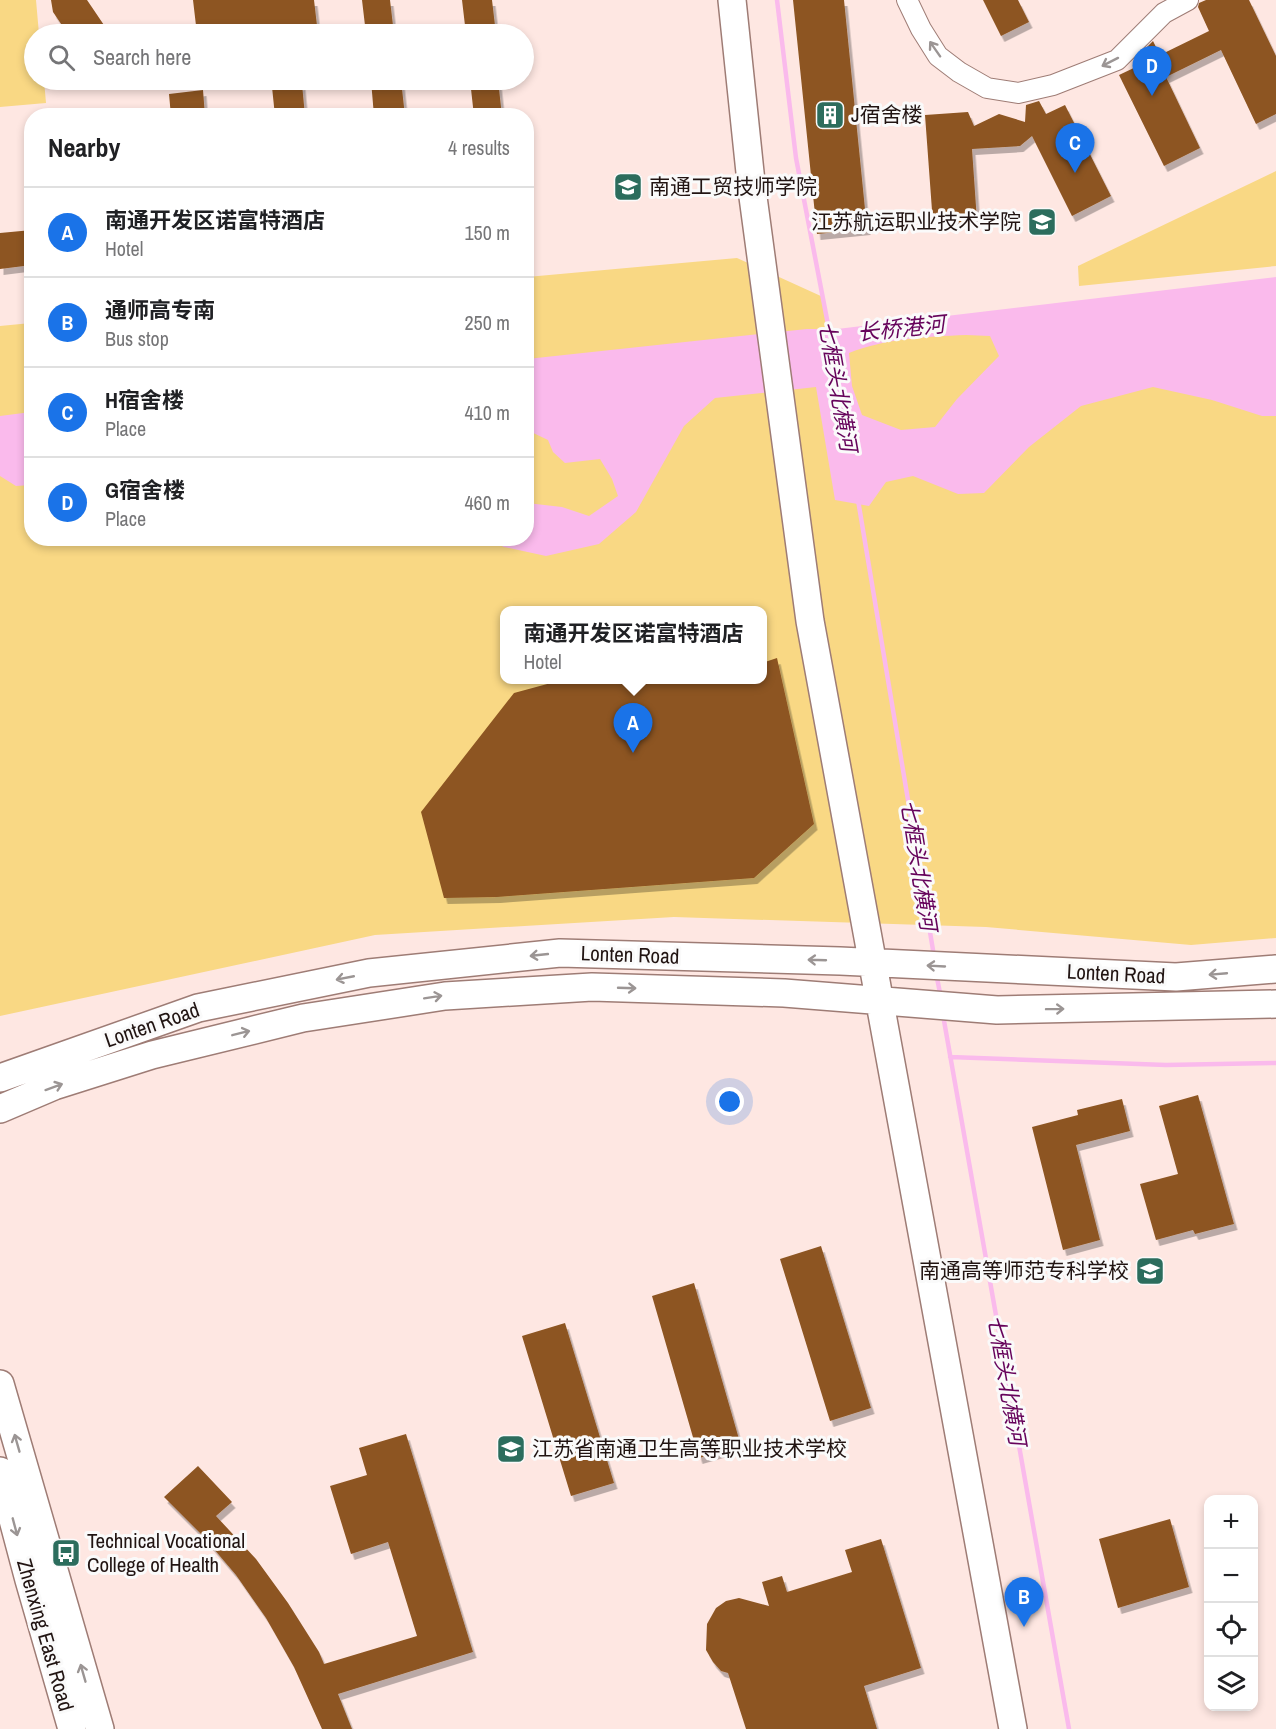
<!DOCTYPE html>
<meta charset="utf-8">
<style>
:root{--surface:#fff;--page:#f6f6f6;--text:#202124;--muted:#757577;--line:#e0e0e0;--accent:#1a73e8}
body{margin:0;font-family:"Archivo Narrow","Noto Sans SC",sans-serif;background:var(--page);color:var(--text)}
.controls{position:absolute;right:18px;bottom:18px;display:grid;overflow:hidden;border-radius:12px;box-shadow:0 3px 9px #0003}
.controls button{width:54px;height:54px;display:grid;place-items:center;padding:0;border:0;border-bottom:2px solid var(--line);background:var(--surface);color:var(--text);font:30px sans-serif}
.you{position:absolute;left:730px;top:1102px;width:21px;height:21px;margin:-15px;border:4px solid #fff;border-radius:50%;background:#1a73e8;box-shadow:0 0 0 9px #1a73e833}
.badge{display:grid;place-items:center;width:39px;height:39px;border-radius:50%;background:var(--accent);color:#fff;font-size:20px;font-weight:700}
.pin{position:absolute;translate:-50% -50px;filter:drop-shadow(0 2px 3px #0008)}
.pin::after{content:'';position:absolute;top:32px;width:21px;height:18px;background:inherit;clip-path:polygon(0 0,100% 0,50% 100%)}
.popup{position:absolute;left:500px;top:606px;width:267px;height:78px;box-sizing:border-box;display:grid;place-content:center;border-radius:12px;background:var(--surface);filter:drop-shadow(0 2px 4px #0005);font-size:20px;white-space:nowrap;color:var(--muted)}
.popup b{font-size:22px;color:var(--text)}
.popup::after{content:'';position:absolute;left:50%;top:100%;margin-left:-12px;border:12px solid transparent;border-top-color:var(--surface)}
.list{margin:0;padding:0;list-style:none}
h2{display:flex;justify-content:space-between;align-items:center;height:78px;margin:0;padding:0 24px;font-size:26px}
h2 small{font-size:20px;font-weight:400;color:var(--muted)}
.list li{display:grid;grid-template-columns:39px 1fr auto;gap:18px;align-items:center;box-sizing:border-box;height:90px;padding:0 24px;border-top:2px solid var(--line)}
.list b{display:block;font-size:22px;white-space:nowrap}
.list p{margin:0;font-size:20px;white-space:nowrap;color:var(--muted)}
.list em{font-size:20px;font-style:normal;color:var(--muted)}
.icon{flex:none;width:33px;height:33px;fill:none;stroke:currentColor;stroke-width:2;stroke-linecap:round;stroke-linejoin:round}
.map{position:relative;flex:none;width:1276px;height:1729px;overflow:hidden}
.search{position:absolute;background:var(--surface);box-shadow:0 3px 9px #0003;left:24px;top:24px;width:510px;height:66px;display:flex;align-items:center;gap:15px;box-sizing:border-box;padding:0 21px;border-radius:33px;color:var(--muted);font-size:22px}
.panel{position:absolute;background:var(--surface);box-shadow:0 3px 9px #0003;left:24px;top:108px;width:510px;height:438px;border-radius:24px}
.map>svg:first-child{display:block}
</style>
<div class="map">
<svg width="1276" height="1729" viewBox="0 0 1276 1729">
<defs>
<filter id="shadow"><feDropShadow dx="3.5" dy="6" stdDeviation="0" flood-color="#0004"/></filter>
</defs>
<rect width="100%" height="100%" fill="#fee7e2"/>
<path fill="#f9d884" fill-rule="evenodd" d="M0,0H36L39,34H34V80H44L46,103L0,107Z
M1276,171V266L1079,286L1078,266Z
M737,258L823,297L830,335L1276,285V938L1191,945L986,927L674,917L375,935L0,1016V326L31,323L32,538H526L527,277ZM504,610H762V680H504Z"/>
<path fill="#fabaec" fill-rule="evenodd" d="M1276,277V416H1262L1212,400L1153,387L1081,406L1029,447L984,493L958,494L913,476L886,482L869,506L835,500L816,387L715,398L684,426L636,512L599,544L546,556L504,547L486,539L526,538L527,503L562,507L589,516L618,496L612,479L600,459L565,463L553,452L548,440L527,430V359L807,329H837ZM966,335L990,336L999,356L957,399L935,427L901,430L862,415L852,386L849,353C887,338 925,337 966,335Z
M31,412V485L16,486L0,476V416Z"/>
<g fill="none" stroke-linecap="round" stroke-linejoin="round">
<path stroke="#fabaec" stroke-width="4.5" d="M777,0L796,158L830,335
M858,500L934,956
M936,973L941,998
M943,1015L1069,1729
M950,1057L1166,1065L1276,1063"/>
</g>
<path fill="#8d5521" filter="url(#shadow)" d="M51,0H87L110,34H68L53,12Z
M193,0H314L318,34H197Z
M362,0H390L394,34H366Z
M462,0H492L496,34H466Z
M793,0H844L867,229L817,234Z
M983,0H1018L1029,22L1001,36Z
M1206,0H1249L1276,56V114L1256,124L1221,50L1166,77L1200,148L1164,166L1119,75L1138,66L1135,59L1153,41L1160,55L1209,31L1198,7L1199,3Z
M371,80H401L405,116H374Z
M470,80H498L502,116H474Z
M302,84L305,116H275L272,87Z
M203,90L205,116H171L169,94Z
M1039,101L1046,114L1065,105L1111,196L1072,216L1032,136L1020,146L972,149L977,221L933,224L925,115L968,112L974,126L999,114L1025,122L1026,105Z
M32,230V265L0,269V233Z
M777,658L814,824L754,878L497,897L444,898L421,812L514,693L562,680H762V663Z
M1198,1095L1234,1224L1195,1234L1193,1230L1156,1240L1140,1184L1178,1174L1159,1106Z
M1122,1099L1130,1131L1076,1145L1100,1240L1063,1250L1032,1127L1078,1115L1077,1110Z
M821,1246L871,1408L830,1421L780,1259Z
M694,1283L741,1446L699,1458L652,1296Z
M565,1323L614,1483L571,1496L522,1336Z
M406,1434L473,1652L338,1694L352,1729H322L294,1667L266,1618L236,1575L202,1535L164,1497L198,1466L232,1502L216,1516L256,1559L288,1603L319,1652L324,1664L417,1636L388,1542L351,1554L330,1486L367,1475L359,1448Z
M1170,1519L1189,1587L1118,1608L1099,1539Z
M881,1539L921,1668L864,1686L877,1729H746L728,1673L721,1671L713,1662L706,1650L707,1624L716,1608L726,1601L739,1598L769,1606L762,1582L782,1576L787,1592L852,1572L845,1550Z"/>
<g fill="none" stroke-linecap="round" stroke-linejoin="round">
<g stroke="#9e7c75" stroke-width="22">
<path id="street" d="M907,0L921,29L938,56L959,72L987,88L1018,93L1053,85L1117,60L1164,13L1188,0"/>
</g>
<g stroke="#9e7c75" stroke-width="30">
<path id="secondary" d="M732,0L751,182L810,621L1013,1729
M0,1078L198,1008L369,973L560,953L840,961L1176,977L1276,969
M0,1109L54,1086L152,1055L303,1018L445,996L592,987L784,993L997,1010L1276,1004
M0,1384L100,1729
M0,1471L29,1580L72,1729"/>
</g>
<use href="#street" stroke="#fff" stroke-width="20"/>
<use href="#secondary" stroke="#fff" stroke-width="27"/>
</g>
<defs><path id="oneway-shaft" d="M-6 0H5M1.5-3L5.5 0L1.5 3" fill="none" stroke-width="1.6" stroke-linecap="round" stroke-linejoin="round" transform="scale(1.5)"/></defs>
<g stroke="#9b9594">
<use href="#oneway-shaft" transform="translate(935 49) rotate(-125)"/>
<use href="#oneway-shaft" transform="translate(1110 62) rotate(153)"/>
<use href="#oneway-shaft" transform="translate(539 955) rotate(174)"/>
<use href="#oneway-shaft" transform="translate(817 960) rotate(-178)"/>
<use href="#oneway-shaft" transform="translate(936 966) rotate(-177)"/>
<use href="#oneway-shaft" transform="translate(1218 974) rotate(175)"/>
<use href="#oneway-shaft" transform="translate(345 978) rotate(169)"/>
<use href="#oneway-shaft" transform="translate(627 988) rotate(2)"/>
<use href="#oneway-shaft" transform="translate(433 997) rotate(-9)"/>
<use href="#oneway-shaft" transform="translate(1055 1009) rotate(-1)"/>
<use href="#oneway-shaft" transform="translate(241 1033) rotate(-14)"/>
<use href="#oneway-shaft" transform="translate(54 1087) rotate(-20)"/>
<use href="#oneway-shaft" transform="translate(17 1443) rotate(-106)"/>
<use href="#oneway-shaft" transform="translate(15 1527) rotate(75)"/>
<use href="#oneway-shaft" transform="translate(83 1673) rotate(-106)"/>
</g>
<defs>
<g id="building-square" transform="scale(1.5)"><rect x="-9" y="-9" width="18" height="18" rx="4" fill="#2c6d5d" stroke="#fafafa"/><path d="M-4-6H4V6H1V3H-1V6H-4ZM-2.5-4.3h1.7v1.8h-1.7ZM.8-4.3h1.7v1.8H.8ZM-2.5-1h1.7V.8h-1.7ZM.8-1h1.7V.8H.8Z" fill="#fff"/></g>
<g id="university-square" transform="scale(1.5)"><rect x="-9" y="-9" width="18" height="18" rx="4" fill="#2c6d5d" stroke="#fafafa"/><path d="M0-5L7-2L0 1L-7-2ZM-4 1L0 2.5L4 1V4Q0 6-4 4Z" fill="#fff"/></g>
<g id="school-square" transform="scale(1.5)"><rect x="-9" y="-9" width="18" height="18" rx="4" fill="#2c6d5d" stroke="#fafafa"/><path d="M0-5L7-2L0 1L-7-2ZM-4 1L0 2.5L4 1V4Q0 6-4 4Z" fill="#fff"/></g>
<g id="bus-square" transform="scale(1.5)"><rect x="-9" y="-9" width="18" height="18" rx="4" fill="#2c6d5d" stroke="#fafafa"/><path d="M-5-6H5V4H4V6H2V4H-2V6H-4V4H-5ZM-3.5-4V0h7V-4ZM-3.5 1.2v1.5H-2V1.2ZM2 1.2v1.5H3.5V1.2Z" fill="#fff"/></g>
</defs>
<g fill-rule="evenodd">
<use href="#building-square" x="830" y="115"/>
<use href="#university-square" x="628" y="187"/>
<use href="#university-square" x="1042" y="222"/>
<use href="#school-square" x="1150" y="1271"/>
<use href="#school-square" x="511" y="1449"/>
<use href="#bus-square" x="66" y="1553"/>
</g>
<g text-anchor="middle" stroke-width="6" stroke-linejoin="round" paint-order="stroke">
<g font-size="21" fill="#211412" stroke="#fafafa" text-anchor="start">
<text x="851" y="122">J宿舍楼</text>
<text x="649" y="194">南通工贸技师学院</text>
<text x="1021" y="229" text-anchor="end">江苏航运职业技术学院</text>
<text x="1129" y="1278" text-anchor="end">南通高等师范专科学校</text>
<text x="532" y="1456">江苏省南通卫生高等职业技术学校</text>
<text x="87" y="1548">Technical Vocational<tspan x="87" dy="24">College of Health</tspan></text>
</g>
<g font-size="21" fill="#211412" stroke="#fafafa">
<text transform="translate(630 955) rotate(2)" y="7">Lonten Road</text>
<text transform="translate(1116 974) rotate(3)" y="7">Lonten Road</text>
<text transform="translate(152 1025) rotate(-19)" y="7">Lonten Road</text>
<text transform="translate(45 1635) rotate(74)" y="7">Zhenxing East Road</text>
</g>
<g font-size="22" font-style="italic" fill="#66035b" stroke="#fafafa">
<text transform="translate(901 328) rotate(-6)" y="8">长桥港河</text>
<text transform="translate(838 386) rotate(80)" y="8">七框头北横河</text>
<text transform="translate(919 865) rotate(81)" y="8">七框头北横河</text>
<text transform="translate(1007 1380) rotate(80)" y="8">七框头北横河</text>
</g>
</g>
</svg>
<div class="controls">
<button>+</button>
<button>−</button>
<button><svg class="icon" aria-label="locate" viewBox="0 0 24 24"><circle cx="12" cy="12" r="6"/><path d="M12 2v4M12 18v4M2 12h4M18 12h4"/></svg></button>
<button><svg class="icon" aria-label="layers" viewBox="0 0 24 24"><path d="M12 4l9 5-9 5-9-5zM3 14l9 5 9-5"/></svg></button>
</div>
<div class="you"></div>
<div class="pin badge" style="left:633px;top:753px">A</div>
<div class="popup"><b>南通开发区诺富特酒店</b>Hotel</div>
<div class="pin badge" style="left:1024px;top:1627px">B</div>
<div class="pin badge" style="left:1075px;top:173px">C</div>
<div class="pin badge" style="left:1152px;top:96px">D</div>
<div class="search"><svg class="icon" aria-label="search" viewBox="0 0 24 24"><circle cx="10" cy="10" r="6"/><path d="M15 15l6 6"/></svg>Search here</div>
<section class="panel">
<h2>Nearby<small>4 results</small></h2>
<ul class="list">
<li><span class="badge">A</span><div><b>南通开发区诺富特酒店</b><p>Hotel</p></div><em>150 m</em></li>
<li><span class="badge">B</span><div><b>通师高专南</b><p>Bus stop</p></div><em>250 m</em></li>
<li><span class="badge">C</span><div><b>H宿舍楼</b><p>Place</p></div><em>410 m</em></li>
<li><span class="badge">D</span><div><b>G宿舍楼</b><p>Place</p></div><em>460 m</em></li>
</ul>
</section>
</div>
